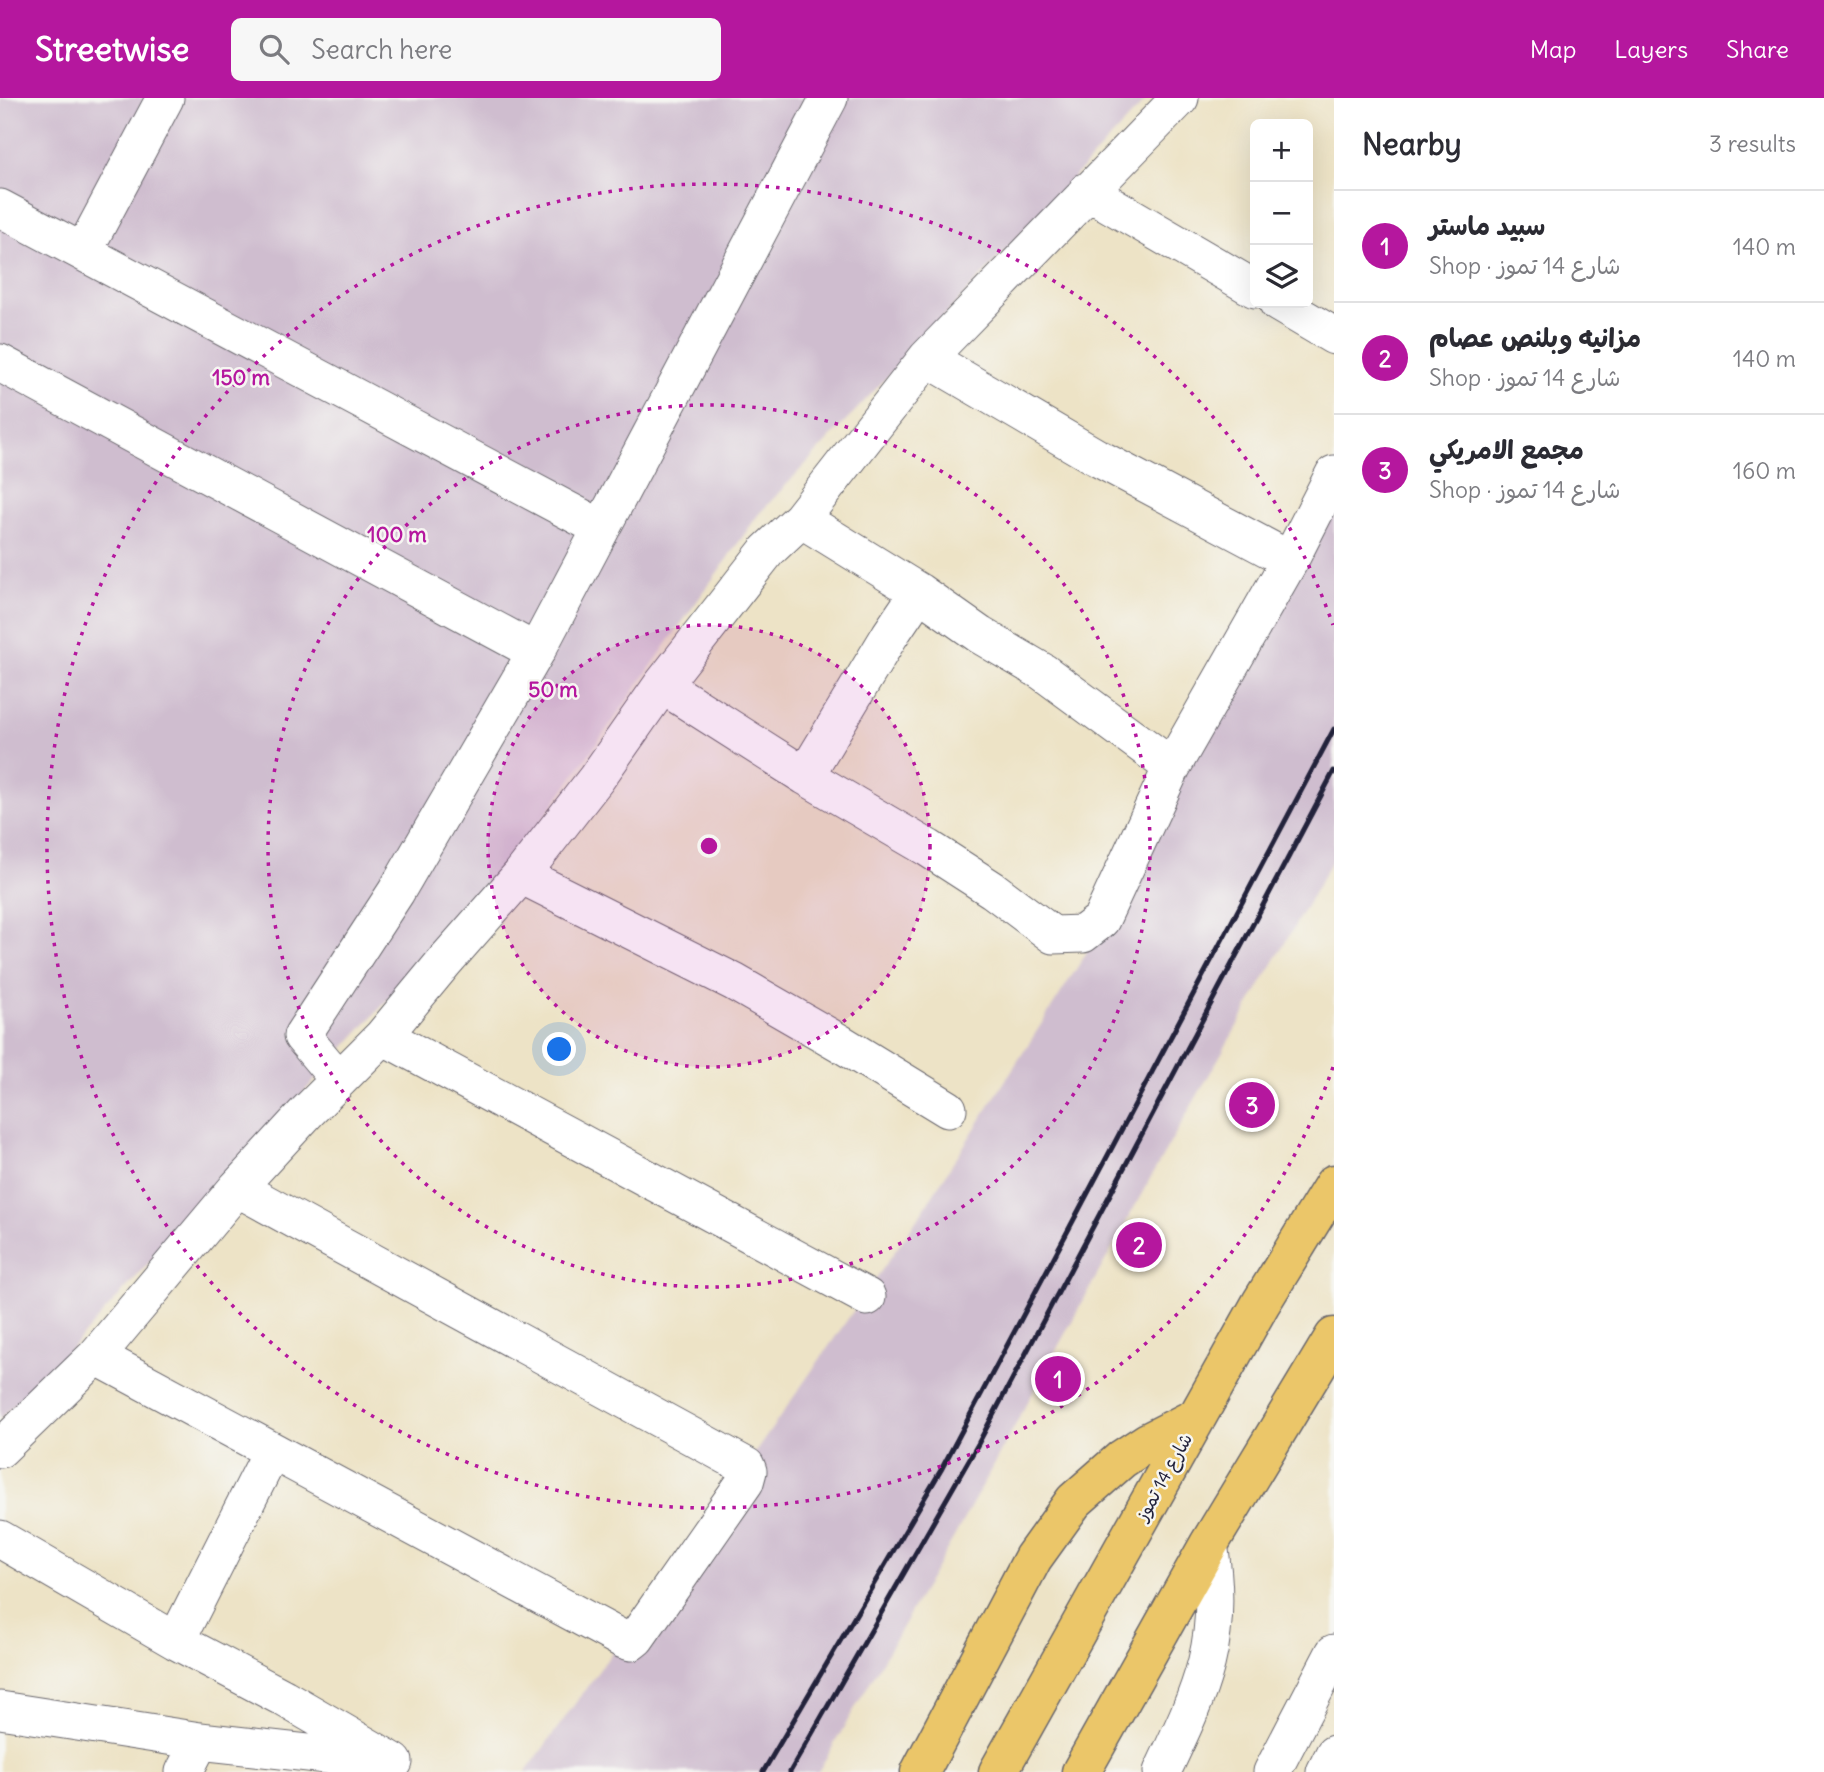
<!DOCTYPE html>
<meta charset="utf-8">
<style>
:root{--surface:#fff;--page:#f7f7f7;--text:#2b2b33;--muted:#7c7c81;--line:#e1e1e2;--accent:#b5179e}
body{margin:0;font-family:Delius,"Playpen Sans Arabic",sans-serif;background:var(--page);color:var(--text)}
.controls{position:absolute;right:21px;top:21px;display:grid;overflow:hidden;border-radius:10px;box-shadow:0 7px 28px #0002}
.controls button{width:63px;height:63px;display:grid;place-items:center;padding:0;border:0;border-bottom:2px solid var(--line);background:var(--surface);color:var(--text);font:35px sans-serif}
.you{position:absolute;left:560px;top:952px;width:24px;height:24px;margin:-18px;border:5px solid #fff;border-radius:50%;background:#1a73e8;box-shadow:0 0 0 10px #1a73e833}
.badge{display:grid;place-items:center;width:46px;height:46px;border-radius:50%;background:var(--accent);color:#fff;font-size:23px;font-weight:700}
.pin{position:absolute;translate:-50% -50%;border:4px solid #fff;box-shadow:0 2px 7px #0006}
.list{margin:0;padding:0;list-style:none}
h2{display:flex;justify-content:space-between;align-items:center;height:91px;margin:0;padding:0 28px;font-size:30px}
h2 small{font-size:23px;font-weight:400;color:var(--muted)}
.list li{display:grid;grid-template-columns:46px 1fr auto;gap:21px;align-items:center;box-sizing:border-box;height:112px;padding:0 28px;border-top:2px solid var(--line)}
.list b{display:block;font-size:26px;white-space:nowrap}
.list p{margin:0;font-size:23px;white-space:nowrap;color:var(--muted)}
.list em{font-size:23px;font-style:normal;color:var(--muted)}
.icon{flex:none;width:38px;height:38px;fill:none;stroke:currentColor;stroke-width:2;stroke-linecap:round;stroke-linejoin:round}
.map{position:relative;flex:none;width:1334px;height:1674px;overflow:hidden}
header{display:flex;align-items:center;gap:42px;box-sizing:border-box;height:98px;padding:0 35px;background:var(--accent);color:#fff}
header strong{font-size:33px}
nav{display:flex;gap:38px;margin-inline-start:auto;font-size:24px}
.search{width:490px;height:63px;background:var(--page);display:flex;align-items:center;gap:18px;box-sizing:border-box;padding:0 24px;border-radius:10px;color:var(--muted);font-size:26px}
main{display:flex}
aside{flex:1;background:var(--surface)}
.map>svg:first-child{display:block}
</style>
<header>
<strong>Streetwise</strong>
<div class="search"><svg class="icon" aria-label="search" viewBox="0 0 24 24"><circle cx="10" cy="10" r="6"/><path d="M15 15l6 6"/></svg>Search here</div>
<nav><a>Map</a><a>Layers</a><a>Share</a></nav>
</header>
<main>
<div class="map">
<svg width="1334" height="1674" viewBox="0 0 1334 1674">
<rect width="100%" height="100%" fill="#f6f6f2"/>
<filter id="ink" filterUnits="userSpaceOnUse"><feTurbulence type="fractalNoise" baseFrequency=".0143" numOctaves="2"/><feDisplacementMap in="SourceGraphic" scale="14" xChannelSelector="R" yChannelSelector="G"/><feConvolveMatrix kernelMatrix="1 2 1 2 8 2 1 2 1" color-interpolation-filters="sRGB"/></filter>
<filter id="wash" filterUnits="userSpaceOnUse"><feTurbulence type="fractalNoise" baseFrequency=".00686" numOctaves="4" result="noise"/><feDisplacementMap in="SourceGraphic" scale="28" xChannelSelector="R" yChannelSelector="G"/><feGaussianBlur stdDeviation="1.57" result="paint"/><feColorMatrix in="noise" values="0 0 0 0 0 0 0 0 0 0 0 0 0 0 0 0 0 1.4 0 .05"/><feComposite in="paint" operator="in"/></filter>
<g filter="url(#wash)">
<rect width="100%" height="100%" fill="#ede3c6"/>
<path fill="#cfbdcf" d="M0,0H1148L758,417L511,766L69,1253L0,1321Z
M1334,397V759L1153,1075L954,1439L818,1674H526L750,1362L920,1117L1080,865Z"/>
</g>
<g filter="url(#ink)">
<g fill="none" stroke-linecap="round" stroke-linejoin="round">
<g stroke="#69666c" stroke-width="39">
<path id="minor" d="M1087,93L1255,191
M0,110L601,430
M83,154L165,0
M1278,205L1334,238
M0,265L536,554
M801,421L919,494L980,537L1043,574L1172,669
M1290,462L1334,376
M662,587L805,678L928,750L993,792L1053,837L1083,836L1101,822L1172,669L1290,462L1096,359L927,260
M805,678L890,537L919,494
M521,777L734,884L840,945L948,1011
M383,938L867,1199
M339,982L302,938L396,794L536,554L829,0
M96,1258L624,1542L631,1544L636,1540L745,1384L748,1373L746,1368L237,1090
M0,1351L96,1258L237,1090L307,1014L383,938L445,863L521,777L596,681L662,587L767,453L801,421L927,260L1180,0
M0,1441L176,1543L284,1600L394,1664
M176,1543L272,1353
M0,1612L200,1643L380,1663
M184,1674L200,1643
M1162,1674C1202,1590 1225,1542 1209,1446
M1272,1674L1334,1555
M1325,1674L1334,1656"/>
</g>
<g stroke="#69666c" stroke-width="41">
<path id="major" d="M920,1674L1033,1460L1074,1403L1122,1361L1148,1344L1197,1319
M998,1674L1261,1205L1334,1086
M1081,1674L1209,1446L1334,1239"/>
</g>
<use href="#minor" stroke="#fff" stroke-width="37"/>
<use href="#major" stroke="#ebc669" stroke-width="38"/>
<path stroke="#22223b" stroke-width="5" d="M763,1674L941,1372L1334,631
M790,1674L978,1346L1334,673"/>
</g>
</g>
<circle cx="709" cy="748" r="221" fill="#b5179e" fill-opacity=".12"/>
<g fill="none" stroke="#b5179e" stroke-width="3.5" stroke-dasharray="3.5 7">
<circle cx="709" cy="748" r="221"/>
<circle cx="709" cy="748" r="441"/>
<path d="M1333 969A662 662 0 1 1 1333 527"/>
</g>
<g text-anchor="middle" stroke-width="5" stroke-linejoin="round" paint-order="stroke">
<g font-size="18" fill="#22223b" stroke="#f6f6f2">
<text transform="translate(1164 1379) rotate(-61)" y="6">شارع 14 تموز</text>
</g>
</g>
<circle cx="709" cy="748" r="10" fill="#b5179e" stroke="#f6f6f2" stroke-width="3.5"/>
<g font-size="21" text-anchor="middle" font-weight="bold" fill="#b5179e" stroke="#f6f6f2" stroke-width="5" stroke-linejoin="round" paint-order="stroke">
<text x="241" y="287">150 m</text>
<text x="397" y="444">100 m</text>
<text x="553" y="599">50 m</text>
</g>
</svg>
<div class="controls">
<button>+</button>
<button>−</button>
<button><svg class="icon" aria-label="layers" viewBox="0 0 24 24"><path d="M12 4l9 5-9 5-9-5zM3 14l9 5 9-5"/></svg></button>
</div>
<div class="you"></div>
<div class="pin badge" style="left:1058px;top:1281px">1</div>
<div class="pin badge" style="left:1139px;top:1147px">2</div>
<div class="pin badge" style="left:1252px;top:1007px">3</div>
</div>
<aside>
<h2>Nearby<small>3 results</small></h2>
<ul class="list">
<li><span class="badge">1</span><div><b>سبيد ماستر</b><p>Shop · شارع 14 تموز</p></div><em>140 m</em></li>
<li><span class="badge">2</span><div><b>مزانيه وبلنص عصام</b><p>Shop · شارع 14 تموز</p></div><em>140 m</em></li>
<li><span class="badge">3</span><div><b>مجمع الامريكي</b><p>Shop · شارع 14 تموز</p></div><em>160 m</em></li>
</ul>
</aside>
</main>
